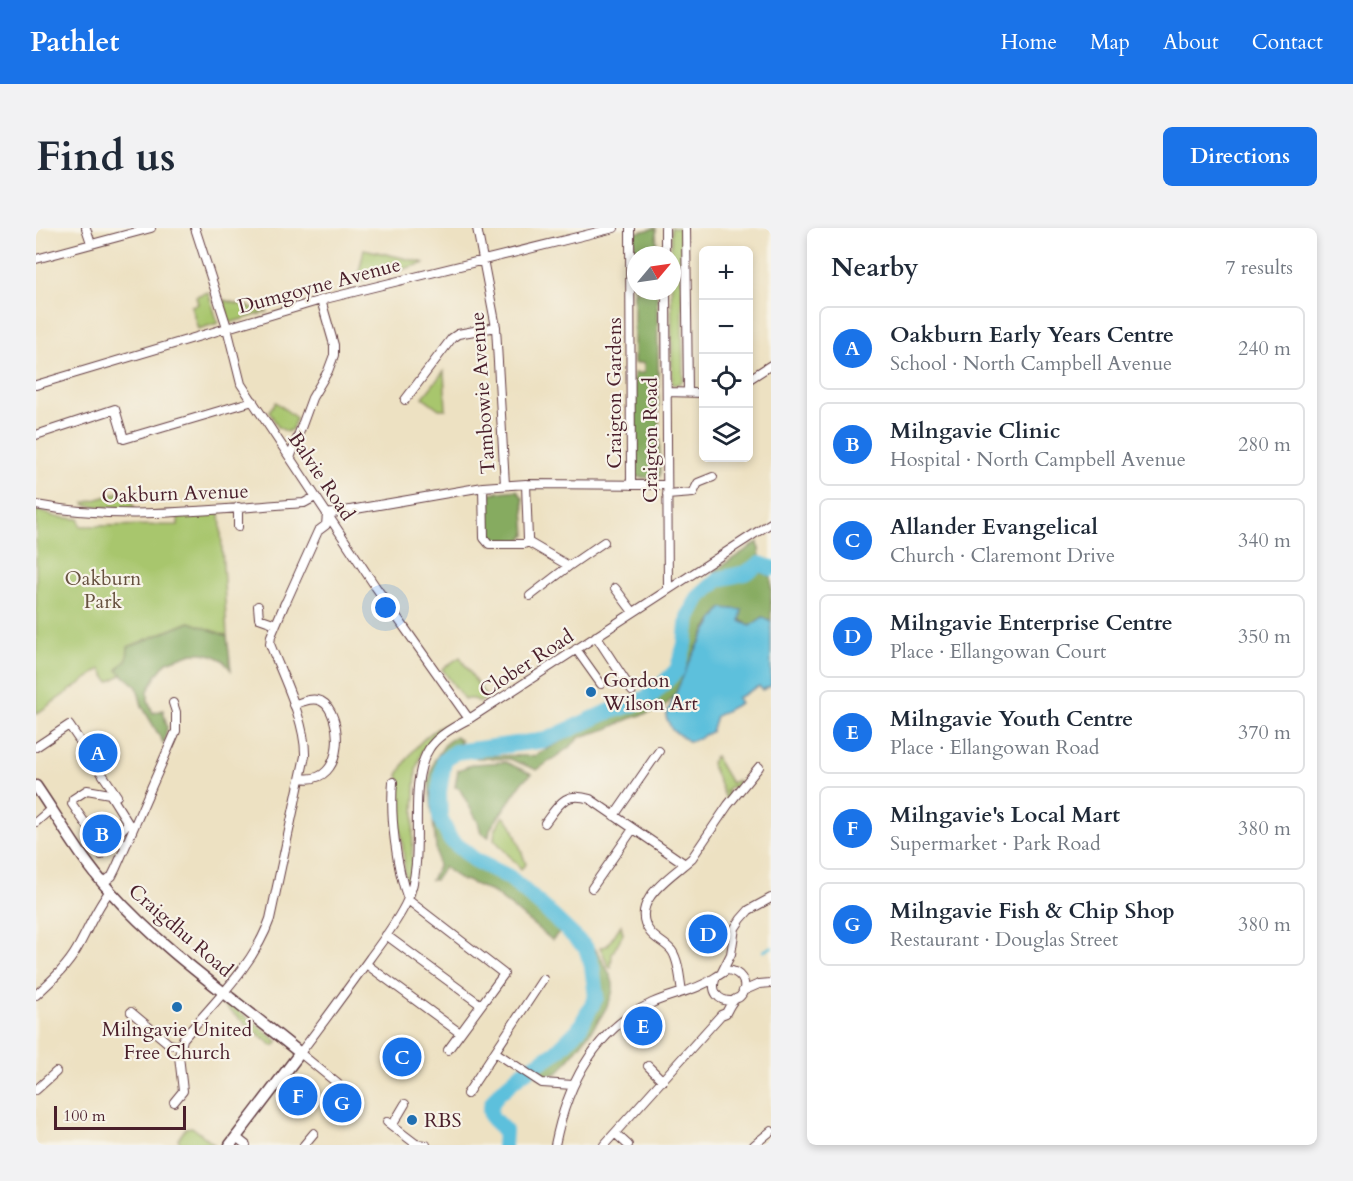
<!DOCTYPE html>
<meta charset="utf-8">
<style>
:root{--surface:#fff;--page:#f2f2f3;--text:#1f2937;--muted:#747a83;--line:#e0e1e3;--accent:#1a73e8}
body{margin:0;font-family:Cardo,serif;background:var(--page);color:var(--text)}
.controls{position:absolute;right:18px;top:18px;display:grid;overflow:hidden;border-radius:9px;box-shadow:0 3px 9px #0003}
.controls button{width:54px;height:54px;display:grid;place-items:center;padding:0;border:0;border-bottom:2px solid var(--line);background:var(--surface);color:var(--text);font:30px sans-serif}
.compass{position:absolute;left:591px;top:18px;width:54px;height:54px;border-radius:50%;background:var(--surface);box-shadow:0 3px 9px #0003;rotate:61deg}
.scale{position:absolute;left:18px;bottom:15px;width:132px;box-sizing:border-box;padding-left:6px;border:3px solid #4a1f2b;border-top:0;font-size:16px;line-height:21px;white-space:nowrap;color:#4a1f2b;-webkit-text-stroke:4px #f7f3e8;paint-order:stroke}
.you{position:absolute;left:350px;top:380px;width:21px;height:21px;margin:-15px;border:4px solid #fff;border-radius:50%;background:#1a73e8;box-shadow:0 0 0 9px #1a73e833}
.badge{display:grid;place-items:center;width:39px;height:39px;border-radius:50%;background:var(--accent);color:#fff;font-size:20px;font-weight:700}
.pin{position:absolute;translate:-50% -50%;border:3px solid #fff;box-shadow:0 2px 6px #0006}
.list{margin:0;padding:0;list-style:none}
h2{display:flex;justify-content:space-between;align-items:center;height:78px;margin:0;padding:0 24px;font-size:26px}
h2 small{font-size:20px;font-weight:400;color:var(--muted)}
.list li{display:grid;grid-template-columns:39px 1fr auto;gap:18px;align-items:center;box-sizing:border-box;height:84px;margin:0 12px 12px;padding:0 12px;border:2px solid var(--line);border-radius:9px}
.list b{display:block;font-size:22px;white-space:nowrap}
.list p{margin:0;font-size:20px;white-space:nowrap;color:var(--muted)}
.list em{font-size:20px;font-style:normal;color:var(--muted)}
.icon{flex:none;width:33px;height:33px;fill:none;stroke:currentColor;stroke-width:2;stroke-linecap:round;stroke-linejoin:round}
.map{position:relative;flex:none;width:735px;height:917px;overflow:hidden;border-radius:9px}
header{display:flex;align-items:center;gap:36px;box-sizing:border-box;height:84px;padding:0 30px;background:var(--accent);color:#fff}
header strong{font-size:28px}
nav{display:flex;gap:33px;margin-inline-start:auto;font-size:21px}
.intro{display:flex;align-items:center;justify-content:space-between;box-sizing:border-box;height:144px;padding:0 36px}
h1{margin:0;font-size:42px}
.button{padding:15px 27px;border-radius:9px;background:var(--accent);color:#fff;font-size:21px;font-weight:700}
main{display:flex;gap:36px;padding:0 36px}
aside{flex:1;background:var(--surface);border-radius:9px;box-shadow:0 3px 9px #0003}
.map>svg:first-child{display:block}
</style>
<header>
<strong>Pathlet</strong>
<nav><a>Home</a><a>Map</a><a>About</a><a>Contact</a></nav>
</header>
<div class="intro"><h1>Find us</h1><a class="button">Directions</a></div>
<main>
<div class="map">
<svg width="735" height="917" viewBox="0 0 735 917">
<rect width="100%" height="100%" fill="#f7f3e8"/>
<filter id="ink" filterUnits="userSpaceOnUse"><feTurbulence type="fractalNoise" baseFrequency=".0167" numOctaves="2"/><feDisplacementMap in="SourceGraphic" scale="12" xChannelSelector="R" yChannelSelector="G"/><feConvolveMatrix kernelMatrix="1 2 1 2 8 2 1 2 1" color-interpolation-filters="sRGB"/></filter>
<filter id="wash" filterUnits="userSpaceOnUse"><feTurbulence type="fractalNoise" baseFrequency=".008" numOctaves="4" result="noise"/><feDisplacementMap in="SourceGraphic" scale="24" xChannelSelector="R" yChannelSelector="G"/><feGaussianBlur stdDeviation="1.35" result="paint"/><feColorMatrix in="noise" values="0 0 0 0 0 0 0 0 0 0 0 0 0 0 0 0 0 1.4 0 .05"/><feComposite in="paint" operator="in"/></filter>
<g filter="url(#wash)">
<rect width="100%" height="100%" fill="#ede1c2"/>
<path fill="#a8c66d" stroke="#79724c" stroke-width="1.5" d="M635,0H645L647,151L644,155L639,157L636,156Z
M328,21L389,35L321,54Z
M172,64L182,95L162,101L155,78L162,76L160,68Z
M188,72L231,84L193,95Z
M408,143L410,181H403L387,169Z
M240,174L260,190L256,201L251,204L242,199L233,183Z
M92,262L99,282L49,277L48,275Z
M0,282L20,289L43,291L44,298L142,297V287L184,284L191,408L153,394L92,419V431L81,442L87,446L73,454L65,441L0,486Z
M424,429L451,470L444,474L438,471H428L406,441Z
M410,496L412,497L398,509L386,523L380,542L375,649L372,663L370,662L367,620L361,580L360,566L364,555L362,547C374,524 387,507 410,496Z
M679,528L695,555L701,552L702,557L698,561L696,558L690,562L694,569L691,573L675,536Z
M467,588L476,597L490,636L485,641L458,611L459,602Z
M585,697L587,706L576,726L575,740L573,739L564,719L571,718Z
M190,773L241,813L242,815L237,818L187,777Z
M156,899L178,916L177,917H145L142,911L150,900Z"/>
<path fill="#86ab60" stroke="#686546" stroke-width="1.5" d="M620,0L621,27H600V63H621L624,248L620,250L598,249V145H608V135H598V5Z
M481,262L487,270L490,307L484,313L454,312L452,309L451,270L454,265Z
M722,314L725,335L703,343H678Z
M724,344L735,348V393L727,389L714,398L686,380L670,401L639,467L625,482L598,489L571,501L544,509L535,518L501,542L473,531L441,530L436,527L498,528L559,495L608,475L628,461L642,443L651,417L656,389L667,371L689,355Z
M154,394L191,408L195,442L187,432L177,427L166,425H156L131,434L121,446L112,463V472L117,485L127,482L131,499L128,516L106,478L101,459L81,442L91,431L92,419Z
M420,508L425,513L406,532L399,563L403,600L417,622L467,652L526,701L516,712L458,665L429,652L426,653L408,639L399,652H395L402,639L393,554L398,533L410,515Z
M469,534L496,546L487,553L454,601L453,609L445,605L442,594L423,560L419,559L422,542L438,536Z
M558,719C563,728 577,747 577,757C579,779 541,819 528,838L521,845L504,849L498,844C524,824 556,801 563,766C565,752 559,733 558,719Z"/>
<path fill="#5dc0dc" stroke="#547084" stroke-width="1.5" d="M686,380L706,382L704,393L714,398L727,389L735,393V458L726,462L723,458L701,470L704,475L680,488L675,504L654,514L636,502L630,489C645,451 661,413 686,380Z"/>
<g fill="none" stroke-linecap="round" stroke-linejoin="round">
<path stroke="#5dc0dc" stroke-width="3" d="M728,723L735,719"/>
<path stroke="#5dc0dc" stroke-width="16" d="M468,917L469,903L456,890L454,883L456,875L462,866L485,846L520,824L543,801L560,769L556,738L550,720L509,681L473,649L440,633L414,611L404,590L403,564L408,533L419,524L510,512L569,485L598,476L616,467L641,442L649,416L652,389L662,370L683,351L709,345L724,336L735,340"/>
</g>
</g>
<g filter="url(#ink)">
<g fill="none" stroke-linecap="round" stroke-linejoin="round">
<g stroke="#623c42" stroke-width="10">
<path id="minor" d="M50,0L55,15
M159,0L190,96L205,156L339,358L433,491
M441,0L460,99L469,257
M594,0L595,257
M629,0V27
M650,0L652,164
M0,31L115,0
M630,63L632,361
M712,152L735,137
M0,157L285,72L578,0
M631,164L668,165
M369,172L416,110L422,106L460,99
M0,207L79,181L88,211L217,173
M254,230L276,170L292,143L298,127V117L285,72
M447,259L448,310L453,316H488L492,314V311L490,256
M631,267L657,265L662,255L677,249
M0,277C88,294 179,281 268,275L279,269
M202,279V299
M492,314L533,338L494,368
M533,338L568,314
M579,360L597,384
M250,374L282,303L290,297L291,286L447,259L490,256L631,257
M222,378L223,390L240,396
M560,408L596,463
M540,421L565,456
M257,477C266,474 276,469 285,473C307,484 311,558 265,550
M0,519L33,497L81,568
M357,554C354,588 360,639 372,671
M578,588L623,523
M0,594L15,581
M509,595C523,576 529,563 554,571L649,636C630,652 593,676 614,704C620,712 630,715 636,723C643,733 644,752 646,764
M81,612L82,606L92,595L74,566L51,562L37,571L36,576L63,615L68,618C76,611 81,612 90,617
M65,627L68,618
M649,636L656,630L692,577L723,539
M67,655L76,648L80,640L140,503V484L137,475
M556,660L597,601
M372,672L468,746L412,822
M350,707L445,777
M330,736L424,805
M686,744L695,726L699,700L705,691L713,682L735,670
M707,763L723,756L735,755
M0,767C15,753 31,739 41,721C52,702 60,680 74,663
M95,784L133,816L144,818
M459,824L506,855L537,857
M612,838L627,853
M302,856L264,825C288,794 311,762 334,730C347,712 362,693 371,673C392,629 369,559 393,521C400,509 421,497 433,491L735,295
M0,862L20,844
M431,866L507,751
M138,874L147,863L143,828L147,811C178,774 218,737 234,691L269,528C270,494 246,447 234,416L235,408L249,375
M351,894L380,916L390,917
M356,898L369,876
M579,905L592,917
M200,909L210,917
M268,917L278,905
M519,917C531,857 558,802 616,775C638,765 660,763 680,749
M568,917L685,787L690,785C692,781 695,775 698,772C703,768 702,772 706,766C713,754 703,743 691,742L680,749C674,763 682,774 697,773
M718,917L735,903"/>
</g>
<g stroke="#623c42" stroke-width="13">
<path id="major" d="M0,558C24,593 45,631 73,662C129,725 200,772 264,825L194,917"/>
</g>
<use href="#minor" stroke="#fff" stroke-width="8"/>
<use href="#major" stroke="#fff" stroke-width="10"/>
</g>
</g>
<g fill="#1f6fb2" stroke="#f7f3e8" stroke-width="2">
<circle cx="555" cy="464" r="6"/>
<circle cx="141" cy="779" r="6"/>
<circle cx="376" cy="892" r="6"/>
</g>
<g text-anchor="middle" stroke-width="4.5" stroke-linejoin="round" paint-order="stroke">
<g font-size="20" fill="#4a1f2b" stroke="#f7f3e8">
<text transform="translate(283 57) rotate(-15)" y="7">Dumgoyne Avenue</text>
<text transform="translate(446 165) rotate(-94)" y="7">Tambowie Avenue</text>
<text transform="translate(578 165) rotate(-90)" y="7">Craigton Gardens</text>
<text transform="translate(614 212) rotate(-90)" y="7">Craigton Road</text>
<text transform="translate(286 248) rotate(56)" y="7">Balvie Road</text>
<text transform="translate(139 265) rotate(-2)" y="7">Oakburn Avenue</text>
<text transform="translate(490 435) rotate(-33)" y="7">Clober Road</text>
<text transform="translate(145 702) rotate(41)" y="7">Craigdhu Road</text>
</g>
<g font-size="20" fill="#66513f" stroke="#f7f3e8">
<text x="67" y="357">Oakburn<tspan x="67" dy="23">Park</tspan></text>
</g>
<g font-size="20" fill="#4a1f2b" stroke="#f7f3e8" text-anchor="start">
<text x="567" y="459">Gordon<tspan x="567" dy="23">Wilson Art</tspan></text>
<text x="141" y="808" text-anchor="middle">Milngavie United<tspan x="141" dy="23">Free Church</tspan></text>
<text x="388" y="899">RBS</text>
</g>
</g>
</svg>
<div class="controls">
<button>+</button>
<button>−</button>
<button><svg class="icon" aria-label="locate" viewBox="0 0 24 24"><circle cx="12" cy="12" r="6"/><path d="M12 2v4M12 18v4M2 12h4M18 12h4"/></svg></button>
<button><svg class="icon" aria-label="layers" viewBox="0 0 24 24"><path d="M12 4l9 5-9 5-9-5zM3 14l9 5 9-5"/></svg></button>
</div>
<svg class="compass" viewBox="-18 -18 36 36"><path d="M0-13l5 13h-10z" fill="#e53935"/><path d="M0 13l5-13h-10z" fill="#747a83"/></svg>
<div class="scale">100 m</div>
<div class="you"></div>
<div class="pin badge" style="left:62px;top:525px">A</div>
<div class="pin badge" style="left:66px;top:606px">B</div>
<div class="pin badge" style="left:366px;top:829px">C</div>
<div class="pin badge" style="left:672px;top:706px">D</div>
<div class="pin badge" style="left:607px;top:798px">E</div>
<div class="pin badge" style="left:262px;top:868px">F</div>
<div class="pin badge" style="left:306px;top:875px">G</div>
</div>
<aside>
<h2>Nearby<small>7 results</small></h2>
<ul class="list">
<li><span class="badge">A</span><div><b>Oakburn Early Years Centre</b><p>School · North Campbell Avenue</p></div><em>240 m</em></li>
<li><span class="badge">B</span><div><b>Milngavie Clinic</b><p>Hospital · North Campbell Avenue</p></div><em>280 m</em></li>
<li><span class="badge">C</span><div><b>Allander Evangelical</b><p>Church · Claremont Drive</p></div><em>340 m</em></li>
<li><span class="badge">D</span><div><b>Milngavie Enterprise Centre</b><p>Place · Ellangowan Court</p></div><em>350 m</em></li>
<li><span class="badge">E</span><div><b>Milngavie Youth Centre</b><p>Place · Ellangowan Road</p></div><em>370 m</em></li>
<li><span class="badge">F</span><div><b>Milngavie's Local Mart</b><p>Supermarket · Park Road</p></div><em>380 m</em></li>
<li><span class="badge">G</span><div><b>Milngavie Fish &amp; Chip Shop</b><p>Restaurant · Douglas Street</p></div><em>380 m</em></li>
</ul>
</aside>
</main>
